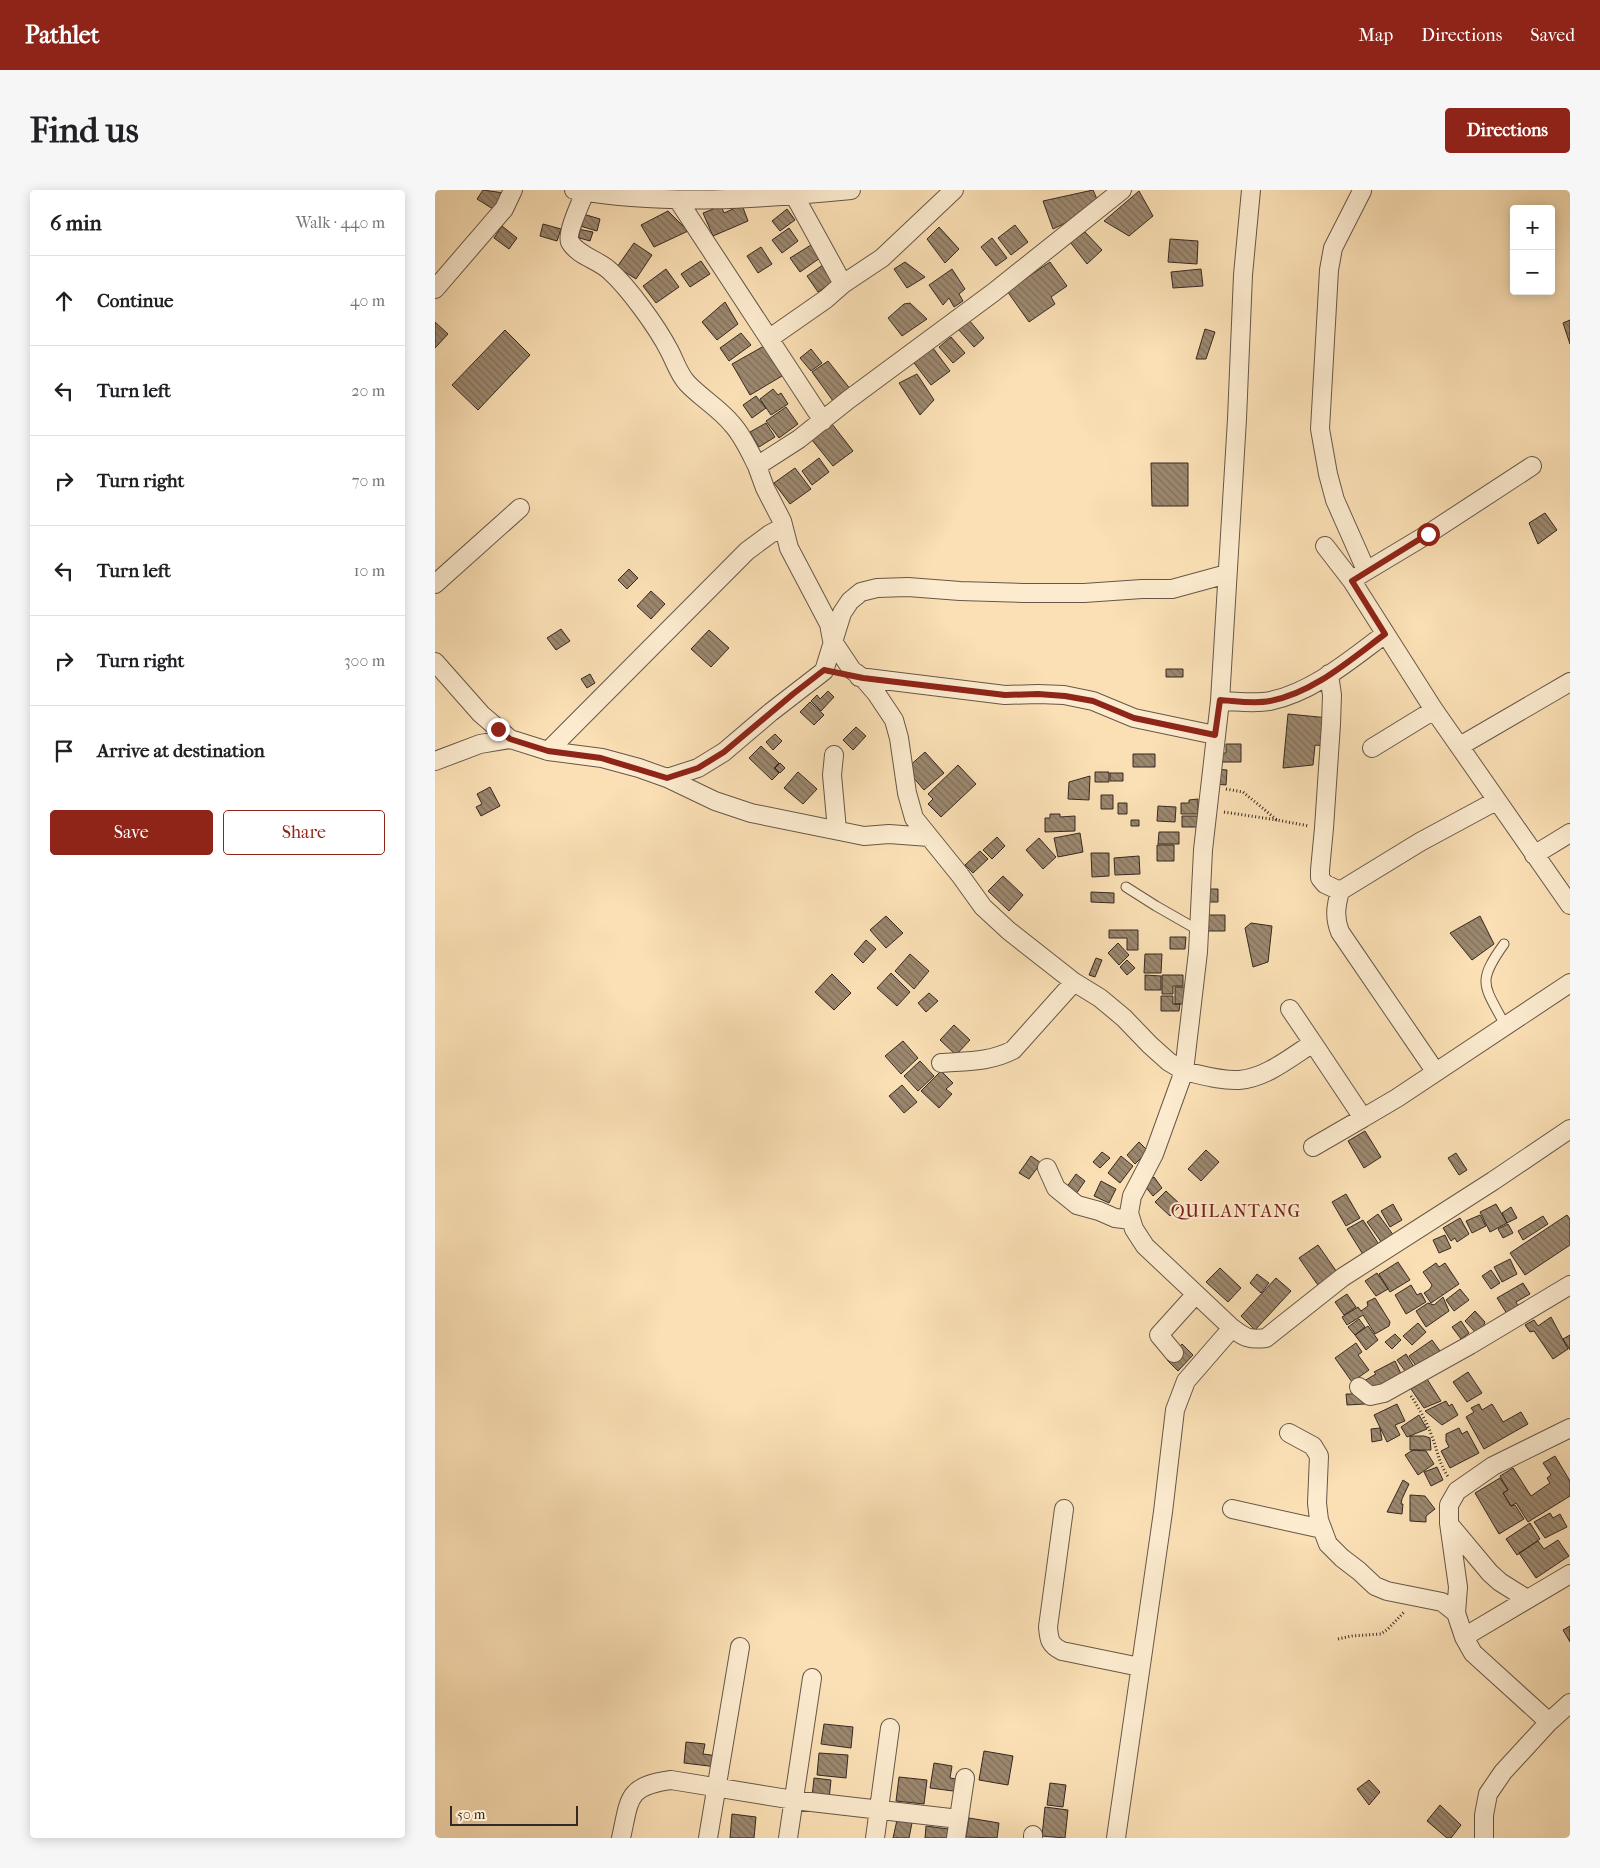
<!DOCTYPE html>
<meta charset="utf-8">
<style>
:root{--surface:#fff;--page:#f6f6f6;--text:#202124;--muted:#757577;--line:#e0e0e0;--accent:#8f2418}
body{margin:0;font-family:"IM FELL French Canon",serif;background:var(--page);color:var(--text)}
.controls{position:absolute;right:15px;top:15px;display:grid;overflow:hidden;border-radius:5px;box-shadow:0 2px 12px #0003}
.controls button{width:45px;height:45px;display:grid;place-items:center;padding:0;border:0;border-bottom:1px solid var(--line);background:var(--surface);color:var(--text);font:25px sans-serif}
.scale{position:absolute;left:15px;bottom:12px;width:128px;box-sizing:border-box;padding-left:5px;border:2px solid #362923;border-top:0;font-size:14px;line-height:18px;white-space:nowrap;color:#362923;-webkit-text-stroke:4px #fcebcf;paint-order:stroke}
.stop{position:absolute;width:15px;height:15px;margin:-11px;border:4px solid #8f2418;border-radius:50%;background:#fff}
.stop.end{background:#8f2418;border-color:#fff;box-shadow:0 1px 5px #0008}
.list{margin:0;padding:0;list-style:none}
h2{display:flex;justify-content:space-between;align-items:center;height:65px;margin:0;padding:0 20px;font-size:21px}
h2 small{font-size:16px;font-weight:400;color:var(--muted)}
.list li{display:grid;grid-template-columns:32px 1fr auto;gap:15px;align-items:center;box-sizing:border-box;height:90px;padding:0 20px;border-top:1px solid var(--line)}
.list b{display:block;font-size:19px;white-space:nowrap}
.list em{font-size:16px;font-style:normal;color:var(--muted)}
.actions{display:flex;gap:10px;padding:15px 20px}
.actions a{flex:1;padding:11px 0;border:1px solid var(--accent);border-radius:5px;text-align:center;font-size:18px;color:var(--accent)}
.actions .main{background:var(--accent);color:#fff}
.icon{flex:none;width:28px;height:28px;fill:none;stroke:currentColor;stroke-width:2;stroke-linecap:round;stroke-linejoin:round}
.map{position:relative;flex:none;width:1135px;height:1648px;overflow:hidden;border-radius:5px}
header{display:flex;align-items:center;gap:30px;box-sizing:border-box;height:70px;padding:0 25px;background:var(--accent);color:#fff}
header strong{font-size:24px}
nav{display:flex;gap:28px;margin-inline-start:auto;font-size:18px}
.intro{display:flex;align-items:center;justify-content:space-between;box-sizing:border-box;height:120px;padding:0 30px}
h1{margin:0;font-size:35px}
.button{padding:12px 22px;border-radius:5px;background:var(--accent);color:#fff;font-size:18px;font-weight:700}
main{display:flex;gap:30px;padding:0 30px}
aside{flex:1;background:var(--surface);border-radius:5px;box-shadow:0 2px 12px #0003}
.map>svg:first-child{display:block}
</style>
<header>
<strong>Pathlet</strong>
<nav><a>Map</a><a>Directions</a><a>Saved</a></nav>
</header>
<div class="intro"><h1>Find us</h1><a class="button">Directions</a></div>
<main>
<aside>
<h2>6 min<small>Walk · 440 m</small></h2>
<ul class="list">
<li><svg class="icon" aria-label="ahead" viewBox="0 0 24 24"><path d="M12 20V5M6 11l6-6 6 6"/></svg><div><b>Continue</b></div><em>40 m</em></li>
<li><svg class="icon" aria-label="left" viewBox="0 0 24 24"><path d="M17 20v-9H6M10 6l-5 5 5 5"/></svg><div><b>Turn left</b></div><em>20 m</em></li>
<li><svg class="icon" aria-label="right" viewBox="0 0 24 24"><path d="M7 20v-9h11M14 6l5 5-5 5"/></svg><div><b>Turn right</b></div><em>70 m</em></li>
<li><svg class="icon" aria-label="left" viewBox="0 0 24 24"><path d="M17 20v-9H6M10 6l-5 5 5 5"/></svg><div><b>Turn left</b></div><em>10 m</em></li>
<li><svg class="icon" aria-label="right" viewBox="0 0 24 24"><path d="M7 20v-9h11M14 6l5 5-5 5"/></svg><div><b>Turn right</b></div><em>300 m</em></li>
<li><svg class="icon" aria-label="arrive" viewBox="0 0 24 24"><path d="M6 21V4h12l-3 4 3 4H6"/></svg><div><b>Arrive at destination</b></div></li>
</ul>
<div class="actions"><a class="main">Save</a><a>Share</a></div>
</aside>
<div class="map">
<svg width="1135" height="1648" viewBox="0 0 1135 1648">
<defs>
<pattern id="building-back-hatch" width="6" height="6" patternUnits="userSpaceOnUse" patternTransform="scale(1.25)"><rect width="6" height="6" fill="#9c886f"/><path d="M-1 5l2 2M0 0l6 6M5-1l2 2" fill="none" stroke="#806f5b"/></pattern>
</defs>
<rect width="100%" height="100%" fill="#fbe0b5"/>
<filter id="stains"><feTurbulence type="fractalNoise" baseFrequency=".004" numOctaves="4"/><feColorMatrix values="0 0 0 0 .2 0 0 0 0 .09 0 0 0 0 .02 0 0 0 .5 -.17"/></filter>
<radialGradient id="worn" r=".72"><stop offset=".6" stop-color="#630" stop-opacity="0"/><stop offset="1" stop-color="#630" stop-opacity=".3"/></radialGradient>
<path fill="url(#building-back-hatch)" stroke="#362923" d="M48,0L69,3L58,19L42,9Z
M658,0L665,16L618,39L608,11Z
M704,1L718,26L694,46L669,31Z
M307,15L313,31L278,46L268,23L286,16L289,23Z
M352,19L360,30L345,41L337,31Z
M233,21L253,41L219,57L206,35Z
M148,24L165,29L162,41L145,36Z
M108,34L126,39L122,51L105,46Z
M580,35L593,52L576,65L563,48Z
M67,36L82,48L74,59L59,48Z
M504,37L524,59L510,73L492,49Z
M354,38L363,51L347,63L337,50Z
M143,39L158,42L155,51L141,47Z
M650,42L667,60L652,74L635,52Z
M557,48L572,68L561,76L546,57Z
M735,49L763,51L762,74L733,72Z
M199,53L217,65L201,89L182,77Z
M376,55L385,68L365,82L355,68Z
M326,57L337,74L323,83L312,66Z
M266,71L275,84L255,97L246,84Z
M470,72L490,87L472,98L459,79Z
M615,72L632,96L616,107L620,114L594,132L572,101Z
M388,75L399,91L383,102L372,86Z
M231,79L244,97L221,113L208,96Z
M517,79L530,99L524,104L528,111L519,117L514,108L508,115L494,95Z
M766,79L768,96L738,98L736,82Z
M290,112L303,134L282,150L267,132Z
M475,113L492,129L467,146L453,128L469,114Z
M534,130L549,148L539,157L523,139Z
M1135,130V154L1128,133Z
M0,132L13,144L0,158Z
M770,139L780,142L771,169H761Z
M70,140L95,165L43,220L17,195Z
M306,143L316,155L294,171L285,158Z
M516,147L530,163L518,173L504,157Z
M495,154L515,181L496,195L476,169Z
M329,156L347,186L315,205L297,174Z
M376,159L387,173L376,181L365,168Z
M393,171L420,205L401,215L377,182Z
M482,184L499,210L485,225L464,193Z
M338,199L343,205L346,203L353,214L336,225L325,209Z
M321,206L331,218L317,228L308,215Z
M351,217L363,234L344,248L331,231Z
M331,233L340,247L324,257L315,242Z
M397,234L418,261L398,276L377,250Z
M384,268L394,282L377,295L367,281Z
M716,273H753V316H717Z
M360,278L376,299L355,314L339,293Z
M1110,323L1122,340L1103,354L1094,333Z
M194,379L203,388L192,399L183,390Z
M216,401L230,414L216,429L202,416Z
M126,439L135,451L121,460L112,448Z
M274,440L294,458L276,477L256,459Z
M731,479H748V487H731Z
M155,484L160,493L152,498L146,489Z
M393,501L399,507L386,521L376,511L382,505L385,509Z
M375,512L389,525L379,535L365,522Z
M853,524L894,528L891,556L880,555L878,575L848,578Z
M421,537L431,546L418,560L408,550Z
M340,544L347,551L338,560L331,552Z
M791,554H806V572H782V563H791Z
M326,556L344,573L339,578L344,583L337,590L314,568Z
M490,562L509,583L489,600L471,579Z
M698,564H720V577H698Z
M345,573L350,578L345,583L340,578Z
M523,575L541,594L506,627L493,614L498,609L493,604Z
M780,579L792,580L791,595L779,594Z
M363,582L382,599L368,614L349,598Z
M660,582H674V592H660Z
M675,583H688V591H675Z
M655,586L654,610L633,609L634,592Z
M55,597L65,616L46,626L41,617L47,614L42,604Z
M666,605H678V619H666Z
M763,609V624H746V613H754V610Z
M683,613H692V624H683Z
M723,616L741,617L740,632L722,631Z
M615,624H625V627L640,626V641L610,642V628H615Z
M747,626H763V637H747Z
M696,630H704V636H696Z
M724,642H744V654H723Z
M645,643L648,662L623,667L619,648Z
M562,647L570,656L557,669L548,660Z
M604,648L621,667L608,679L591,660Z
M722,655H739V671H722Z
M545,661L553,669L538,683L530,675Z
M656,663H674V686L657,687Z
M704,666L705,684L680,685L679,668Z
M568,686L588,705L574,721L553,701Z
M771,699H783V712H771Z
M656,702L679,703V713L656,712Z
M769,725H790V741H769Z
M451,726L468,743L451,758L435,740Z
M1045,726L1059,754L1037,770L1015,743Z
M816,733L837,736L833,772L818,777L810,738Z
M674,740H703V760H692V748H674Z
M735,747H751L750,759H735Z
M431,750L441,759L428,773L419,764Z
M683,753L694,765L684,775L673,763Z
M475,764L494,781L479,799L460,781Z
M710,764H727L726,783H709Z
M661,768L667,770L660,787L654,785Z
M692,770L700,778L692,785L685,777Z
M456,783L475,802L462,816L442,798Z
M397,784L416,803L399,820L380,802Z
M710,785L726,786V800H710Z
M727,785H748V796H738V804H727Z
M740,797H753V814H740Z
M494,803L503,811L491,822L483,813Z
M726,806H738V814H745L744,821H726Z
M519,835L535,850L521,865L505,850Z
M468,851L483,868L466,884L450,866Z
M485,871L499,886L483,901L469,886Z
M506,881L518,893L511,899L517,904L504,918L486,901Z
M467,895L482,912L469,923L454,906Z
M930,941L946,967L929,978L913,951Z
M704,952L713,961L700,974L692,965Z
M771,960L784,972L766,991L753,979Z
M667,962L675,968L665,978L658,972Z
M1021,963L1032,980L1024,985L1013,968Z
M596,966L606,973L594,989L584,983Z
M686,966L698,976L685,993L673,983Z
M641,984L650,991L641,1004L631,998Z
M719,987L727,998L718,1006L709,995Z
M666,991L681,999L674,1013L659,1006Z
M731,1001L746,1015L735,1026L720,1012Z
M911,1004L925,1028L911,1036L897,1012Z
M958,1014L967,1030L955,1037L946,1021Z
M1061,1014L1072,1033L1055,1042L1045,1022Z
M1076,1017L1082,1028L1072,1033L1067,1023Z
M943,1024L959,1046L947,1053L932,1032Z
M1045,1025L1051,1036L1037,1043L1031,1031Z
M1132,1025L1135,1029V1055L1090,1085L1075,1063Z
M1108,1026L1113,1034L1088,1050L1083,1041Z
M1025,1028L1034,1044L1022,1052L1020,1048L1016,1051L1008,1038Z
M928,1030L945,1056L929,1066L912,1039Z
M1073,1034L1078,1043L1068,1048L1063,1039Z
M1010,1045L1016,1058L1004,1063L998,1050Z
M883,1055L904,1085L885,1098L864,1068Z
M1075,1069L1082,1084L1067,1092L1059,1077Z
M963,1072L975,1090L955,1102L944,1084Z
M1001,1073L1004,1077L1010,1073L1024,1094L996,1113L989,1103L995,1099L997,1095L988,1082Z
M785,1078L806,1098L793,1112L771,1092Z
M1056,1080L1065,1093L1056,1099L1047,1086Z
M942,1083L953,1099L941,1106L930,1091Z
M822,1084L834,1093L826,1103L815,1093Z
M841,1088L856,1101L820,1140L806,1126Z
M1088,1093L1095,1104L1081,1112L1086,1121L1074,1127L1062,1108Z
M976,1095L982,1105L986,1103L991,1112L971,1124L960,1105Z
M1025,1099L1034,1110L1019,1121L1011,1110Z
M912,1104L921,1117L909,1125L900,1112Z
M1008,1107L1014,1121L991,1137L981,1121L993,1113L999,1115Z
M940,1108L955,1132L954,1136L940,1144L928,1125L912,1135L907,1127L923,1117L926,1121L933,1116L932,1112Z
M1040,1121L1050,1132L1046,1142L1041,1143L1030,1131Z
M1116,1127L1133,1159L1118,1169L1099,1141L1095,1142L1090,1135L1099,1130L1103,1136Z
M924,1129L930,1137L920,1145L913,1137Z
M1026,1131L1034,1143L1026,1149L1017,1137Z
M983,1133L991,1142L977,1155L968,1146Z
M933,1136L943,1150L931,1160L920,1145Z
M960,1144L966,1150L957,1159L950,1152Z
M1135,1145V1160L1128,1149Z
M997,1150L1005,1161L982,1177L974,1166Z
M921,1153L927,1162L923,1165L934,1180L917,1192L900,1168Z
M747,1154L758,1165L743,1181L732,1170Z
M971,1164L981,1180L973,1185L962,1170Z
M960,1171L968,1188L936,1205L929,1191L941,1184L939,1182Z
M1033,1182L1047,1203L1032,1212L1018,1192Z
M992,1189L1006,1211L989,1218L976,1199Z
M911,1204H926L930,1214L912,1215Z
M1011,1211L1014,1216L1017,1214L1023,1225L1007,1235L990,1221Z
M962,1214L970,1231L960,1235L965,1245L952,1252L939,1225Z
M1044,1214L1047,1220L1057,1214L1068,1232L1086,1222L1093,1234L1049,1259L1031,1227L1039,1222L1036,1218Z
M984,1225L992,1239L972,1247L966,1237Z
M945,1238L947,1250L937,1252L936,1239Z
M1024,1238L1027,1244L1032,1241L1044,1263L1015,1278L1006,1261L1014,1257L1011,1251V1244Z
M975,1246H989L995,1248L996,1260H975Z
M978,1260L991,1261L999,1274L983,1285L970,1265Z
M1120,1266L1135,1291V1306L1093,1332L1081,1313L1076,1316L1068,1303L1073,1300L1065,1286L1078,1278L1096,1306L1115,1293L1112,1288L1116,1285L1108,1273Z
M1002,1277L1008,1290L996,1296L989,1282Z
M1065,1288L1073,1300L1068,1303L1076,1316L1080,1315L1089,1329L1064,1344L1040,1303Z
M968,1290L974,1294L967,1309L966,1314H968L967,1324L952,1322Z
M975,1305L990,1306L1000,1319L991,1326V1332L975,1331Z
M1115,1323L1118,1328L1125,1324L1132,1337L1110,1348L1099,1332Z
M1095,1333L1105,1349L1082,1365L1071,1349Z
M1123,1350L1134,1366L1101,1388L1084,1363L1103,1351L1109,1359Z
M1135,1436V1452L1128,1440Z
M389,1534L418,1537L416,1558L386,1554Z
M251,1552L270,1554L268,1564L283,1566L282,1577L249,1573Z
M549,1561L578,1566L573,1595L544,1590Z
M384,1563L413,1565L411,1588L382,1585Z
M499,1573L517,1576L515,1588L528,1590L526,1602L495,1598Z
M464,1587L492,1590L489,1614L461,1611Z
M379,1588L396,1590L394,1609L377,1607Z
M934,1590L945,1602L934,1615L922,1599Z
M615,1593L631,1595L628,1617L612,1615Z
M1005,1615L1026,1635L1016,1648H1012L992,1631Z
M610,1617L633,1620L630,1648L607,1646Z
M297,1624L321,1627L319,1648H295Z
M534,1628L564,1633L562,1648L531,1647Z
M462,1630L477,1633L474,1648H458Z
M491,1636L513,1639L512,1648H490Z"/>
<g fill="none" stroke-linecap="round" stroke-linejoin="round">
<g stroke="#675748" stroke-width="11">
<path id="lane" d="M691,697L721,716L763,740
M1069,754C1041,793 1049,795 1070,835"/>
</g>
<g stroke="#675748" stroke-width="20">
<path id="street" d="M139,0C231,16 324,9 416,0
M687,0L559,102L413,210L364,249L322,276L330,298L347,331L354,358L394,434L397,450L417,480L428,488L441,503L459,530L464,548L472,603L479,628L525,685L548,717L574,741L639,792L665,808L689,828L715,855L734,872L749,881L719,964L697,1006L694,1023L699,1039L710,1056L797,1138C810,1148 815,1150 831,1148L908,1087L1058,991L1135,939
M816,0L808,85L802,229L785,511L768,660L763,762L749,881C767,885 786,891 804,890C831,888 856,867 878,853L928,928L962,908L1135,793
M927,1L898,58L894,80L885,239L893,284L900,310L931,380
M150,2C146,12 131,44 135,52C143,66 164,70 175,81C194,98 222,137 234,160C240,171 243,183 252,193C266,208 284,218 297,234C308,246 315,262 322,276
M359,5L408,94
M243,10L388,231
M0,99L69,19L78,0
M335,148L391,109L408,94L447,68L519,0
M890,356L917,391L999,520L1135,715
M923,386L993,344L1097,276
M0,394L85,318
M0,472L46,524L75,549L113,561L167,568L204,578L232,588L280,611L316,623L429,646L454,644L494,647
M894,484L897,505L896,534L889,638L885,680V688L890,694L905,701
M424,487L570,505L603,504L629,505L658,511L699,528L780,545
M785,511C800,511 819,514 835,511C878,502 915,470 950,444
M1025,556L1135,492
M937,558L999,520
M113,561L312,361L335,344L348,337
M399,565L397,585L402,640
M0,571L45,554L75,549
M232,588L263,578L289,562L336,522L389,481L407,423L415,411L426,402L442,398L473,397L525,401L588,403H649L707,399H737L792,384
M1099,665L1135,643
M855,819L878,853
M506,873C532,871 555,872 578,860L639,792
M1000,881L905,742C899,727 901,716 905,701L985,652L1061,611
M878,957L928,928
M612,978L621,998L642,1015L664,1021L680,1028L696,1030
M739,1163L724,1145L761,1104
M924,1197L935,1206L949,1203L1035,1155L1135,1095
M854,1243L878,1256L884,1266L882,1313L884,1330L893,1354L907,1368L924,1381L940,1396L952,1401L1007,1412L1021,1423
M629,1319L613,1437C614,1450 615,1455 627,1461L705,1477
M797,1319L887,1339
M1014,1334L1055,1383L1065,1392L1092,1409
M1029,1447L1135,1384
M1114,1532L1135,1513
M186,1648C195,1609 191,1596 236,1590L359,1610L524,1629
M273,1648L305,1457
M353,1648L377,1488
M440,1648L455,1538
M521,1648L530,1588
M598,1648V1645
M681,1648L728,1322L740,1220L751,1191L797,1138
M1049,1648V1625L1053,1604L1068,1582L1114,1532L1038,1463L1029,1447L1021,1423L1023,1397L1014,1333V1315L1022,1301L1058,1276L1135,1238"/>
</g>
<path stroke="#362923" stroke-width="3" stroke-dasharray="1 2.5" stroke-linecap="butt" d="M791,599L808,602L842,630L874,636
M789,622L842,630
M976,1206C984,1218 991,1231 996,1244C1003,1261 1003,1272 1014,1288
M903,1449L917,1446L946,1444L953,1439L970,1421"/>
<use href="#lane" stroke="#fcebcf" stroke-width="9"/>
<use href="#street" stroke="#fcebcf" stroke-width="18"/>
</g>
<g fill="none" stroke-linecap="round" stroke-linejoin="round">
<path stroke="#8f2418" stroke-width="6" d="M63,539L75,549L113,561L166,568L232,588L263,578L289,562L358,504L389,480L428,488L570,505L603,504L630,506L658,511L699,528L780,545L785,510C801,511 819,514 835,511C878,503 915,470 950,444L917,391L993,344"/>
</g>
<g text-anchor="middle" stroke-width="4" stroke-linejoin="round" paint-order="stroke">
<g font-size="18" letter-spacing="1" fill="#7a1f14" stroke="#fcebcf">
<text x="801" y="1027">QUILANTANG</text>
</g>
</g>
<rect width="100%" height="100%" filter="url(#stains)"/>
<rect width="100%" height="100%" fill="url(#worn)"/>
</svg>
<div class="controls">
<button>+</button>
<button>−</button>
</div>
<div class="scale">50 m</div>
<div class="stop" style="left:993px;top:344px"></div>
<div class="stop end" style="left:63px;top:539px"></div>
</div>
</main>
